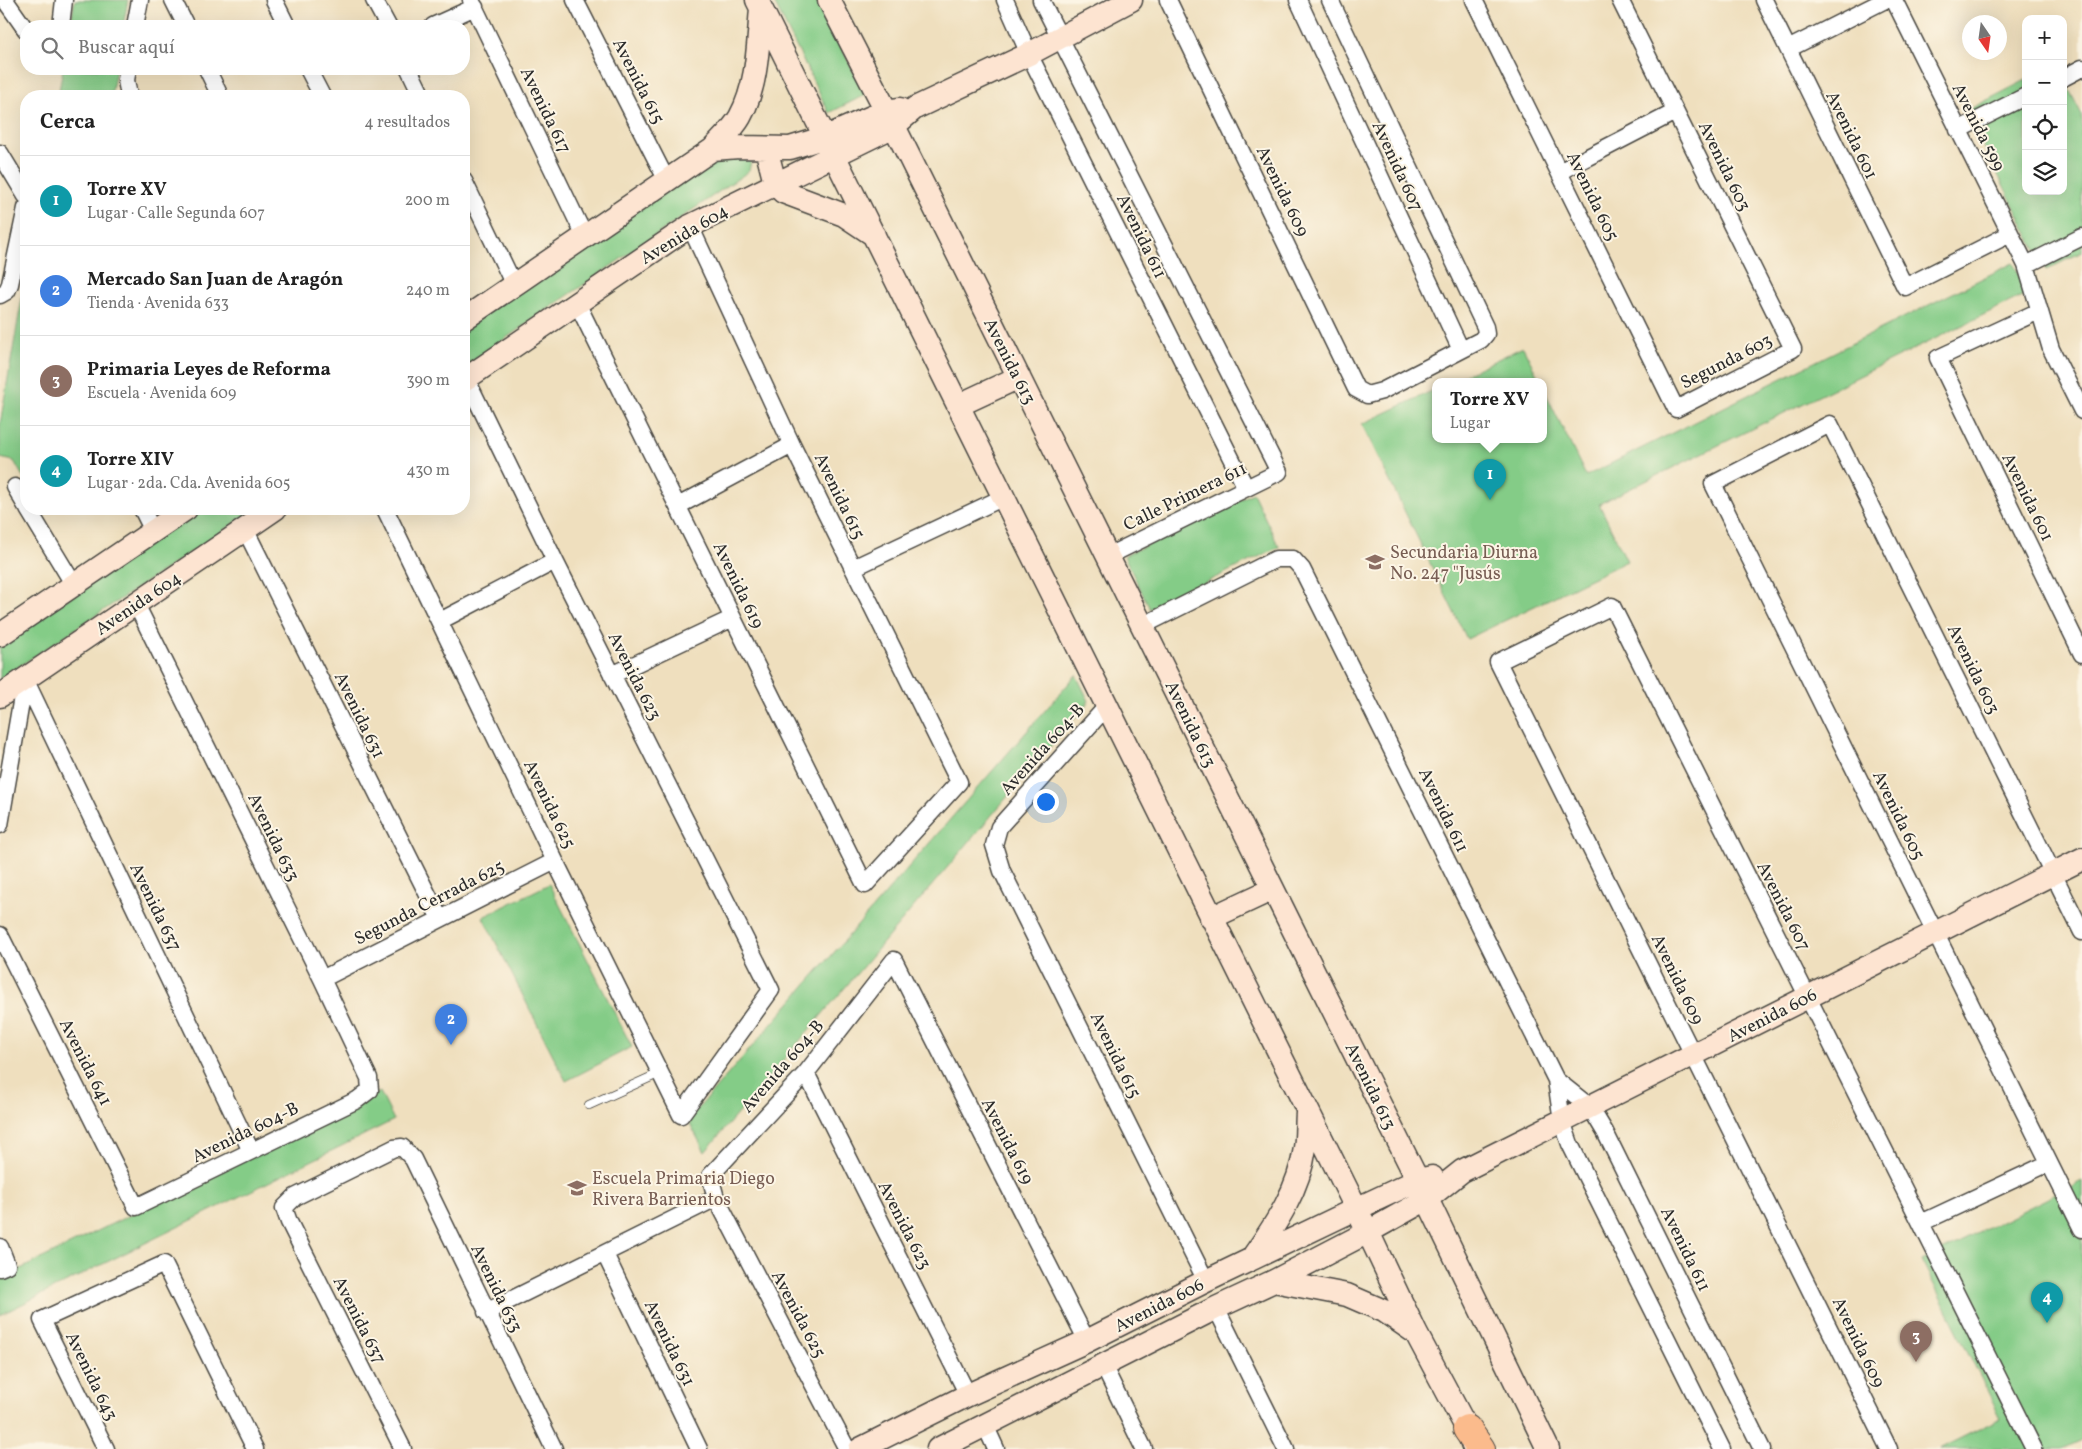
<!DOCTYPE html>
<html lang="es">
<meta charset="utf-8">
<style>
:root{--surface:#fff;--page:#f2f2f2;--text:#222;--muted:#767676;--line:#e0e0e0;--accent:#b5179e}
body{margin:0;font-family:Vollkorn,serif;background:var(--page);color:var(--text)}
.controls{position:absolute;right:15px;top:15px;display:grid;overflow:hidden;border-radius:10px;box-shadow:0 5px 20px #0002}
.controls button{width:45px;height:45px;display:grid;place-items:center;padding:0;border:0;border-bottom:1px solid var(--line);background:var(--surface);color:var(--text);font:25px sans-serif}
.compass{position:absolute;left:1962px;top:15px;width:45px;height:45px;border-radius:50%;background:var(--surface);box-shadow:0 5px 20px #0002;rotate:167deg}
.you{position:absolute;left:1045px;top:801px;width:18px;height:18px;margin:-12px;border:4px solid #fff;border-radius:50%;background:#1a73e8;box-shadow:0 0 0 8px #1a73e833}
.badge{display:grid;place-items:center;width:32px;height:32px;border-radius:50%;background:var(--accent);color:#fff;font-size:16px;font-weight:700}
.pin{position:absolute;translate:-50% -41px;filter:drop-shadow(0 1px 2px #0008)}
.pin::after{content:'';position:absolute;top:26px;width:18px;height:15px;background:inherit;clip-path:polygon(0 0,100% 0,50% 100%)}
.popup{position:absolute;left:1432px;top:378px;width:115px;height:65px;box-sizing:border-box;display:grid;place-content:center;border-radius:10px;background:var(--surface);filter:drop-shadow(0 1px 4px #0005);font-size:16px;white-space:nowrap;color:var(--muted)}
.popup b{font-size:19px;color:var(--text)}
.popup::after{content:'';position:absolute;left:50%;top:100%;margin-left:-10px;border:10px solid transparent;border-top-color:var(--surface)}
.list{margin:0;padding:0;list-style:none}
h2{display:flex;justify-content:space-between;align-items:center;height:65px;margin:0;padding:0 20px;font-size:21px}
h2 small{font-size:16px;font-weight:400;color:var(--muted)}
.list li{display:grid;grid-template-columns:32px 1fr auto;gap:15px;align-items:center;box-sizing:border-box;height:90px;padding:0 20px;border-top:1px solid var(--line)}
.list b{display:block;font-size:19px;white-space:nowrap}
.list p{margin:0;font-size:16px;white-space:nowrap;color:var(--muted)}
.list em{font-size:16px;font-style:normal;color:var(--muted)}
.icon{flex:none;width:28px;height:28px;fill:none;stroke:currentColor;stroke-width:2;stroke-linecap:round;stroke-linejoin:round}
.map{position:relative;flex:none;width:2082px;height:1449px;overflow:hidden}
.search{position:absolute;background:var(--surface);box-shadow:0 5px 20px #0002;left:20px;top:20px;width:450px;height:55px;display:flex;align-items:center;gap:12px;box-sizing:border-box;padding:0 18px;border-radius:20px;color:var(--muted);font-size:19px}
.panel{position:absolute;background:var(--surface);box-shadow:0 5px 20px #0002;left:20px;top:90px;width:450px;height:425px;border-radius:20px}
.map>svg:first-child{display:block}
</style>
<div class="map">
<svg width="2082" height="1449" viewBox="0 0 2082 1449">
<rect width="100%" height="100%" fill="#fcf5e5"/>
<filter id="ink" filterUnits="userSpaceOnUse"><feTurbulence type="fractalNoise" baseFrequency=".02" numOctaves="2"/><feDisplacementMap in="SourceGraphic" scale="10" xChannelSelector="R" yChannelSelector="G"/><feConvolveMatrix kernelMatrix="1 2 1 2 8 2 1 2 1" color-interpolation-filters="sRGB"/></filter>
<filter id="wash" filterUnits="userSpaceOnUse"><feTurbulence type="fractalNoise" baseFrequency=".0096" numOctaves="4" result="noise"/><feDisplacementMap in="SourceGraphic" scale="20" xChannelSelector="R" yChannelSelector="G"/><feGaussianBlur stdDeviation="1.12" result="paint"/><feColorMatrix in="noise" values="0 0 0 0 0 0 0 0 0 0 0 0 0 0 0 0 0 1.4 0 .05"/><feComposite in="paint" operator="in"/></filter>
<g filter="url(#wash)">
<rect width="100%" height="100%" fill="#efdfbe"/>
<path fill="#84cc87" stroke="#587c59" d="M75,0H128L123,26H70Z
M773,0H818L865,95L829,113Z
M63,69H116L111,96H58Z
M2063,78L2082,115V252L2046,270L1966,111L2026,80V191H2063Z
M719,154L752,156L749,171L464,367V328Z
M2013,263L2028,293L1599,504L1627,561L1467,639L1362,424L1436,389V439H1544V390L1586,476Z
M26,275V482L14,461L0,458V424Z
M1523,347L1540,381H1452Z
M1253,493L1279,547L1150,609L1124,556Z
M199,509H256L0,679V645Z
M1076,675L1089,701L705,1152L688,1120Z
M549,884L632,1047L566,1081L483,917Z
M380,1092L394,1120L0,1315V1279Z
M2082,1181V1440L2063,1449H1939L2001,1418L1922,1261Z"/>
</g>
<g filter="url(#ink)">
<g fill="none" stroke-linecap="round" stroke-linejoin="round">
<g stroke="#484641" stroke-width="10">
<path id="lane" d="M589,1105L660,1073"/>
</g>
<g stroke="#484641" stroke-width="19">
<path id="street" d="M5,0L26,30
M173,0L186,26
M274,0L287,26
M374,0L388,26
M471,0L585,237
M575,0L667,181
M1005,0L1029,54L1246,488
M1041,0L1279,472L1108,556
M1168,0L1356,389L1367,395L1382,391L1481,340L1486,334L1485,327L1330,0
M1298,0L1461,350
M1474,0L1676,409L1793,349L1620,0
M1764,0L1905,287L2010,234
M1894,0L2026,265L2051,349L2082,411
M61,26L64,0
M135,26L140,0
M433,26L475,7
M1788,49L1885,0
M128,69L126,80L129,96
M207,69L220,96
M308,69L322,96
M409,69L422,96
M2063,78L2082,68
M1958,130L2026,96
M0,153L26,196
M1559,172L1675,112
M464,181L514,285
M2026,265L2082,237
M0,295L7,291L10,284L26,208
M577,303L865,885L959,782L792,445L690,226
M2039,311L1938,358L2082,654
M15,487L26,506
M678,506L792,445
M28,509L74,585
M142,509L153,531
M385,509L555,861L681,1115L771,990L555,561L466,378
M245,529L440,919
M853,568L1004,497
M440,621L555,561
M1142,626L1276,559H1293L1302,569L1556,1080L1562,1121L1570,1144L1722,1449
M612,675L733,618
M25,679L251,1151
M1107,706L999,827L994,845L1002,871L1206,1281
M0,825L25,679
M2082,932L1830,424L1713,484L2082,1229
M0,935L136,1207L357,1100L370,1090L369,1078L322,979L136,604
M322,979L555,861
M806,1073L968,1395
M1556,1080L1590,1107L1605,1132L1762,1449
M1921,1223L2049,1163
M0,1247L7,1265L0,1268
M605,1254L699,1449
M1216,1308L1286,1449
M486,1312L716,1198
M1103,1365L1144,1449
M985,1425L996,1449
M106,1449L42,1320L164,1264L255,1449
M403,1449L289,1222L284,1208L295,1197L394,1148L402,1147L413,1159L554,1449
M847,1449L716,1198L710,1176L806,1073L894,960L1087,1341
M1889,1449L1498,662L1612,606L2034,1449"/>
</g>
<g stroke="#484641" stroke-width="25">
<path id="secondary" d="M757,0L1368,1232L1416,1333L1467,1429L1473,1446
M829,0L894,126L1427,1199L1548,1449
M766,148L775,183L783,192L844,215L874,235
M713,149C722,139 734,128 740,117C758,85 758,43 761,8
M464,319L713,149L739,147L790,148L826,137L885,111L900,109
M464,380L690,226L894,126L915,108L1029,54L1131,0
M959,405L1019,377
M0,635L186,509
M0,696L275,509
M1211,918L1273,889
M1252,1258C1276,1224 1299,1190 1305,1148C1307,1136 1306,1125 1307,1113
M1274,1281L1347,1295L1384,1311L1416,1333
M860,1449L968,1395L1087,1341L1206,1281L1356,1209L1418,1180L1432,1177
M938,1449L1216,1308L1274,1281L1368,1232L1427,1199L1462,1171L2082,859"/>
</g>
<g stroke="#484641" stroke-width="30">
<path id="highway" d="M1467,1429L1481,1449"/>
</g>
<use href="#lane" stroke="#fff" stroke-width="8"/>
<use href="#street" stroke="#fff" stroke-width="16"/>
<use href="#secondary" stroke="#fde4d1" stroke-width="22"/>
<use href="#highway" stroke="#fbbb8c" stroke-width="28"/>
</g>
</g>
<defs>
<g id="school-bare" transform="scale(1.5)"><path d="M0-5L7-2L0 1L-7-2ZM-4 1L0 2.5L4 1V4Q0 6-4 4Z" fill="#8d6e63" stroke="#fcf5e5" stroke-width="2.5" paint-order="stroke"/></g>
</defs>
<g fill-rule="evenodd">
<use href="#school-bare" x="1375" y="562"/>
<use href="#school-bare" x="577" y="1188"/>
</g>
<g text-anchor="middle" stroke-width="4" stroke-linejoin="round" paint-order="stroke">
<g font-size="18" fill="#2b2b2b" stroke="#fcf5e5">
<text transform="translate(639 81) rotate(63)" y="6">Avenida 615</text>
<text transform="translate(546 110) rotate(64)" y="6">Avenida 617</text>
<text transform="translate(1979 127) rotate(63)" y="6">Avenida 599</text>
<text transform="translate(1852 135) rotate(64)" y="6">Avenida 601</text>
<text transform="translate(1398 166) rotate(65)" y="6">Avenida 607</text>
<text transform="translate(1725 166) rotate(64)" y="6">Avenida 603</text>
<text transform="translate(1283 191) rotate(64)" y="6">Avenida 609</text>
<text transform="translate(1593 196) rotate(64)" y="6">Avenida 605</text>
<text transform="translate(684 234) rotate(-31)" y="6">Avenida 604</text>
<text transform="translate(1142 236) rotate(64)" y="6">Avenida 611</text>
<text transform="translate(1010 361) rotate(63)" y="6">Avenida 613</text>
<text transform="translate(1726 361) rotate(-27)" y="6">Segunda 603</text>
<text transform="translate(840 496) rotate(64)" y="6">Avenida 615</text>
<text transform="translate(1185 496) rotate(-26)" y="6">Calle Primera 611</text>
<text transform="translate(2028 497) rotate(64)" y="6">Avenida 601</text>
<text transform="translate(739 585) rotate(64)" y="6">Avenida 619</text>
<text transform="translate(138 603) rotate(-34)" y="6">Avenida 604</text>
<text transform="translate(1974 669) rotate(64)" y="6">Avenida 603</text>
<text transform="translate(635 676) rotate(63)" y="6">Avenida 623</text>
<text transform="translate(360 715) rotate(64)" y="6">Avenida 631</text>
<text transform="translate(1191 724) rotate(64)" y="6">Avenida 613</text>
<text transform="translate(1042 749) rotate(-48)" y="6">Avenida 604-B</text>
<text transform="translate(550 804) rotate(64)" y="6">Avenida 625</text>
<text transform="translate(1444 810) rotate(64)" y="6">Avenida 611</text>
<text transform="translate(1899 815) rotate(64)" y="6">Avenida 605</text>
<text transform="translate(274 837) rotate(64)" y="6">Avenida 633</text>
<text transform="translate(429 902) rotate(-27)" y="6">Segunda Cerrada 625</text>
<text transform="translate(1784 906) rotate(63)" y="6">Avenida 607</text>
<text transform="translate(156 907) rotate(64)" y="6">Avenida 637</text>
<text transform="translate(1678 979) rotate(64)" y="6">Avenida 609</text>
<text transform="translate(1772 1015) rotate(-27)" y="6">Avenida 606</text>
<text transform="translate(1116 1055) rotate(64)" y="6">Avenida 615</text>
<text transform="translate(86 1062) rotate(63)" y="6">Avenida 641</text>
<text transform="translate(782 1066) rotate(-49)" y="6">Avenida 604-B</text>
<text transform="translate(1371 1086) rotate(64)" y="6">Avenida 613</text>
<text transform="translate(245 1132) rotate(-26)" y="6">Avenida 604-B</text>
<text transform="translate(1008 1141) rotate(63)" y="6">Avenida 619</text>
<text transform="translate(905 1225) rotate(63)" y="6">Avenida 623</text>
<text transform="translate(1686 1249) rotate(64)" y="6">Avenida 611</text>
<text transform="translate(497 1288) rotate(64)" y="6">Avenida 633</text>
<text transform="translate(1159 1305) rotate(-27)" y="6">Avenida 606</text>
<text transform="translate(799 1314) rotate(62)" y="6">Avenida 625</text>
<text transform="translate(360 1320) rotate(63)" y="6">Avenida 637</text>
<text transform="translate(1859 1342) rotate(64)" y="6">Avenida 609</text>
<text transform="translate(670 1343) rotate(64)" y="6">Avenida 631</text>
<text transform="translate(92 1376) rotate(64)" y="6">Avenida 643</text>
</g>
<g font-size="18" fill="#785e54" stroke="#fcf5e5" text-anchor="start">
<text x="1390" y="558">Secundaria Diurna<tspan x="1390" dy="21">No. 247 "Jusús</tspan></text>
<text x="592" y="1184">Escuela Primaria Diego<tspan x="592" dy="21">Rivera Barrientos</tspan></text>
</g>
</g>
</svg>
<div class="controls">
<button>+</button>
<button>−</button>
<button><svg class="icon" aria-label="locate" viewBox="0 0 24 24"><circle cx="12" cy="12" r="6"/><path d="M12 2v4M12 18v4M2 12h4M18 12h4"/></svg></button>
<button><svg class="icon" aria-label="layers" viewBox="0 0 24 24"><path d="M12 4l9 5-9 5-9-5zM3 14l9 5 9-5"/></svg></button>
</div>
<svg class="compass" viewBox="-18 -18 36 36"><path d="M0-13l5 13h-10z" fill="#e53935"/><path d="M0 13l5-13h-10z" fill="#767676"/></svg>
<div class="you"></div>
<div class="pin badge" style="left:1490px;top:500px;background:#0f9aa8">1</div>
<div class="popup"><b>Torre XV</b>Lugar</div>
<div class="pin badge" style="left:451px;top:1045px;background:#3f7fe0">2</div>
<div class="pin badge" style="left:1916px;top:1362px;background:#8d6e63">3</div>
<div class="pin badge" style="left:2047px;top:1323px;background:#0f9aa8">4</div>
<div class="search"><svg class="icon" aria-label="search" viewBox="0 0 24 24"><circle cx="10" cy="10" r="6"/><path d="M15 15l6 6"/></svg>Buscar aquí</div>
<section class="panel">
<h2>Cerca<small>4 resultados</small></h2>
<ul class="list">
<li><span class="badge" style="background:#0f9aa8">1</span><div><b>Torre XV</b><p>Lugar · Calle Segunda 607</p></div><em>200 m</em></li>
<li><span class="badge" style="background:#3f7fe0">2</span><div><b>Mercado San Juan de Aragón</b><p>Tienda · Avenida 633</p></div><em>240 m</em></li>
<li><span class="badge" style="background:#8d6e63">3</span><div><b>Primaria Leyes de Reforma</b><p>Escuela · Avenida 609</p></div><em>390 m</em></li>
<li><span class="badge" style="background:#0f9aa8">4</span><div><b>Torre XIV</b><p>Lugar · 2da. Cda. Avenida 605</p></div><em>430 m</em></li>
</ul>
</section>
</div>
